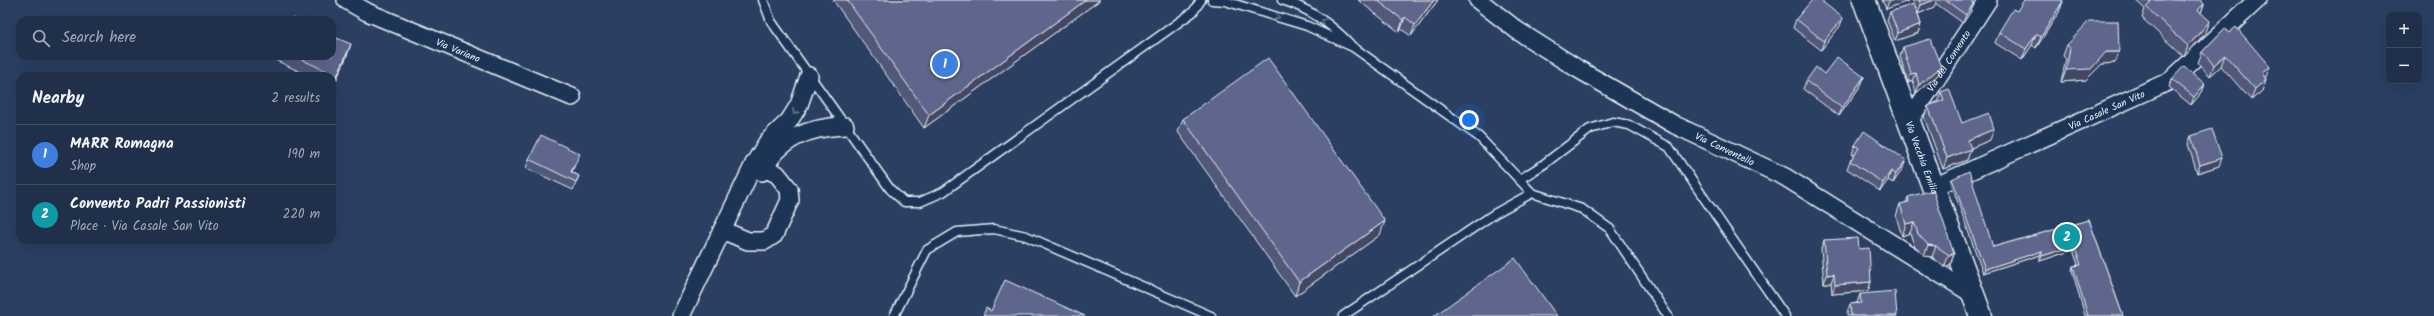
<!DOCTYPE html>
<meta charset="utf-8">
<style>
:root{--surface:#202f4a;--page:#283751;--text:#f1f3f6;--muted:#a2a9b5;--line:#3d4a62;--accent:#8bbbb9}
body{margin:0;font-family:Kalam,sans-serif;background:var(--page);color:var(--text)}
.controls{position:absolute;right:12px;top:12px;display:grid;overflow:hidden;border-radius:8px;box-shadow:0 4px 16px #0002}
.controls button{width:36px;height:36px;display:grid;place-items:center;padding:0;border:0;border-bottom:1px solid var(--line);background:var(--surface);color:var(--text);font:20px sans-serif}
.you{position:absolute;left:1469px;top:120px;width:14px;height:14px;margin:-10px;border:3px solid #fff;border-radius:50%;background:#1a73e8;box-shadow:0 0 0 6px #1a73e833}
.badge{display:grid;place-items:center;width:26px;height:26px;border-radius:50%;background:var(--accent);color:#fff;font-size:13px;font-weight:700}
.pin{position:absolute;translate:-50% -50%;border:2px solid #fff;box-shadow:0 1px 4px #0006}
.list{margin:0;padding:0;list-style:none}
h2{display:flex;justify-content:space-between;align-items:center;height:52px;margin:0;padding:0 16px;font-size:17px}
h2 small{font-size:13px;font-weight:400;color:var(--muted)}
.list li{display:grid;grid-template-columns:26px 1fr auto;gap:12px;align-items:center;box-sizing:border-box;height:60px;padding:0 16px;border-top:1px solid var(--line)}
.list b{display:block;font-size:15px;white-space:nowrap}
.list p{margin:0;font-size:13px;white-space:nowrap;color:var(--muted)}
.list em{font-size:13px;font-style:normal;color:var(--muted)}
.icon{flex:none;width:22px;height:22px;fill:none;stroke:currentColor;stroke-width:2;stroke-linecap:round;stroke-linejoin:round}
.map{position:relative;flex:none;width:2434px;height:316px;overflow:hidden}
.search{position:absolute;background:var(--surface);box-shadow:0 4px 16px #0002;left:16px;top:16px;width:320px;height:44px;display:flex;align-items:center;gap:10px;box-sizing:border-box;padding:0 14px;border-radius:12px;color:var(--muted);font-size:15px}
.panel{position:absolute;background:var(--surface);box-shadow:0 4px 16px #0002;left:16px;top:72px;width:320px;height:172px;border-radius:12px}
.map>svg:first-child{display:block}
</style>
<div class="map">
<svg width="2434" height="316" viewBox="0 0 2434 316">
<rect width="100%" height="100%" fill="#2a3f62"/>
<filter id="ink" filterUnits="userSpaceOnUse"><feTurbulence type="fractalNoise" baseFrequency=".025" numOctaves="2"/><feDisplacementMap in="SourceGraphic" scale="8" xChannelSelector="R" yChannelSelector="G"/><feConvolveMatrix kernelMatrix="1 2 1 2 8 2 1 2 1" color-interpolation-filters="sRGB"/></filter>
<g filter="url(#ink)">
<g fill="none" stroke-linecap="round" stroke-linejoin="round">
<g stroke="#e8f1f8" stroke-width="11">
<path id="lane" d="M763,0L771,21L890,189L904,202H920L943,192L1193,12L1201,0
M1212,0L1225,1L1307,26L1353,47L1479,137L1532,193
M1282,0C1308,8 1331,24 1350,44
M1519,180L1544,164L1590,129L1613,122L1629,125L1669,147L1785,316
M894,316L927,250L957,232L994,229L1026,236L1211,316
M1343,316L1494,214L1532,193L1582,209L1610,229L1668,316"/>
</g>
<g stroke="#e8f1f8" stroke-width="20">
<g id="street">
<path id="s1" d="M346,0L367,12L572,97"/>
<path id="s2" d="M1478,0L1518,31L1578,69L1675,125L1785,177L1974,295"/>
<path id="s3" d="M1909,121L1988,0"/>
<path d="M762,172C779,138 809,127 845,126"/>
<path id="s4" d="M1934,187L2170,81L2257,0"/>
<path d="M722,230L748,241H765L774,235L790,200L789,189L777,174L754,164"/>
<path d="M681,316L754,164L768,141L789,121L799,105L809,76"/>
</g>
</g>
<g stroke="#e8f1f8" stroke-width="25">
<g id="secondary">
<path id="s5" d="M1864,0L1981,316"/>
</g>
</g>
<use href="#lane" stroke="#1d3557" stroke-width="8"/>
<use href="#street" stroke="#1d3557" stroke-width="17"/>
<use href="#secondary" stroke="#1d3557" stroke-width="22"/>
</g>
<path fill="#515879" stroke="#e8f1f8" d="M833,0H1100L924,128Z
M1358,0H1438L1411,36L1401,29L1399,32Z
M1882,0H1908V1L1886,9Z
M1912,0H1970L1974,3L1971,11L1963,23L1935,3L1934,7L1918,14L1916,8L1921,24L1918,33L1895,41L1887,20L1890,12L1914,4Z
M2135,0H2182L2183,1L2204,4L2201,13L2206,32L2184,57L2142,18L2145,9Z
M2063,1L2059,12L2036,48L2032,45L2022,60L1995,43L1999,32L2017,11Z
M1796,19L1840,26L1821,50L1793,28Z
M2225,28L2266,79L2262,91L2251,100L2221,66L2210,76L2198,63L2202,52Z
M2067,45L2115,63L2102,64L2086,80L2061,82L2066,59L2063,56Z
M1903,47L1938,75L1916,93L1913,81L1908,83L1900,56Z
M276,56H347L333,87H332V76H309L275,60Z
M1824,74L1864,77L1861,85L1839,116L1803,89L1806,81Z
M2172,79L2205,84L2202,92L2191,105L2169,87Z
M1941,92L1962,123L1990,140L1971,148L1967,160L1943,169L1924,117L1928,106L1937,102Z
M1183,119L1380,235L1295,296L1178,132Z
M2191,136L2219,166L2197,173L2188,144Z
M1855,145L1903,168L1893,183L1888,180L1880,191L1847,169L1850,161L1854,155L1852,154Z
M529,159L576,162L572,172L579,176L573,190L526,168Z
M1952,179L1993,247L2089,220L2123,316H2085L2072,270L2073,266L2078,265L2073,250L2040,261V255L1983,273L1951,183Z
M1908,197L1954,254L1950,265L1944,267L1932,257L1924,256L1914,245L1910,233L1902,236L1896,216L1900,204L1906,203Z
M1824,240L1859,249L1871,282L1868,291L1832,294L1831,283H1824L1821,249Z
M1860,294L1897,316H1847V312L1850,304L1857,303Z"/>
<path fill="#424763" stroke="#e8f1f8" d="M1086,0H1100L924,128L929,115Z
M1434,0H1438L1411,36L1415,25Z
M1891,0H1908V1L1886,9L1889,1Z
M1934,0H1937L1934,7L1918,14L1921,5Z
M2063,1L2059,12L2036,48L2041,37Z
M1974,3L1971,11L1963,23L1966,15Z
M2204,4L2200,15L2198,10Z
M1405,17L1401,29L1399,32L1403,20Z
M1843,18L1840,26L1821,50L1824,41Z
M2210,21L2206,32L2184,57L2188,46Z
M1921,24L1918,33L1895,41L1898,33Z
M2036,34L2032,45L2022,60L2026,49Z
M351,44L347,56L333,87L337,76Z
M2106,52H2119L2115,63L2102,64L2086,80L2061,82L2066,70Z
M2225,55L2221,66L2210,76L2214,65Z
M1941,67L1938,75L1916,93L1919,85Z
M2270,67L2265,79L2262,73Z
M1916,73L1913,81L1908,83L1911,74Z
M1864,77L1861,85L1839,116L1842,108Z
M2266,79L2262,91L2251,100L2255,89Z
M2205,84L2202,92L2191,105L2194,97Z
M1994,129L1990,140L1964,151L1968,140Z
M1971,149L1967,160L1943,169L1947,158Z
M2222,158L2219,166L2197,173L2200,165Z
M1906,160L1903,168L1893,183L1896,174Z
M1891,171L1888,180L1880,191L1883,183Z
M1385,221L1380,235L1295,296L1299,282Z
M1914,222L1910,233L1902,236L1906,224Z
M1928,245L1936,246L1932,257L1924,256Z
M2074,246L2073,250L2040,261L2042,256Z
M2042,251L2040,255L1983,273L1985,269Z
M1954,254L1950,265L1944,267L1949,255Z
M1834,274L1831,283H1824L1827,275Z
M1871,282L1868,291L1832,294L1835,285Z"/>
<path fill="#5e668d" stroke="#e8f1f8" d="M847,0H1086L929,115Z
M1377,0H1434L1415,25L1405,17L1403,20Z
M1812,0H1820L1843,18L1824,41L1796,19Z
M1919,0H1934L1921,5Z
M1945,0H1970L1974,3L1966,15Z
M2024,0H2061L2063,1L2041,37L2036,34L2026,49L1999,32L2013,9L2017,11Z
M2152,0H2182L2183,1L2185,0H2200L2204,4L2198,10L2210,21L2188,46L2146,7Z
M1914,4L1921,24L1898,33L1890,12Z
M293,18L298,20H292Z
M2089,21H2118L2119,52H2106L2091,69L2066,70L2070,48L2067,45Z
M2236,27L2270,67L2262,73L2266,79L2255,89L2225,55L2214,65L2202,52L2225,28L2229,33Z
M332,36L351,44L337,76L294,56H332Z
M1930,39L1941,67L1919,85L1916,73L1911,74L1903,47Z
M1837,57L1864,77L1842,108L1806,81L1816,67L1824,74Z
M1268,58L1385,221L1299,282L1183,119Z
M2184,66L2205,84L2194,97L2172,79Z
M1949,89L1962,123L1989,113L1994,129L1968,140L1971,149L1947,158L1928,106L1944,100L1941,92Z
M2212,129L2222,158L2200,165L2191,136Z
M1864,131L1906,160L1896,174L1891,171L1883,183L1850,161L1859,148L1855,145Z
M541,135L580,154L571,172L579,176L576,182L529,159Z
M1969,171L1993,247L2089,220L2123,316H2088L2073,266L2081,265L2074,246L2042,256V251L1985,269L1952,179Z
M1933,190L1954,254L1949,255L1936,246L1928,245L1918,234L1914,222L1906,224L1900,204L1909,202L1908,197Z
M1858,238L1859,249L1869,248L1871,282L1835,285L1834,274L1827,275L1824,240Z
M1515,258L1557,316H1434Z
M1005,280L1085,316H983L986,308L991,311Z
M1895,291L1897,316H1851L1850,304L1861,303L1860,294Z"/>
<defs><path id="oneway-chevron" d="M-2-3.5L2.5 0L-2 3.5" fill="none" stroke-width="1.6" stroke-linecap="round" stroke-linejoin="round"/></defs>
<g stroke="#64778f">
<use href="#oneway-chevron" transform="translate(1277 17) rotate(16)"/>
<use href="#oneway-chevron" transform="translate(1324 21) rotate(-149)"/>
<use href="#oneway-chevron" transform="translate(795 112) rotate(121)"/>
</g>
</g>
<g text-anchor="middle" stroke-width="3.5" stroke-linejoin="round" paint-order="stroke">
<g font-size="10" fill="#e8f1f8" stroke="#1d3557">
<text dy="4" stroke="none"><textPath href="#s1" startOffset="123">Via Variano</textPath></text>
<text dy="4" stroke="none"><textPath href="#s3" startOffset="72">Via del Convento</textPath></text>
<text dy="4" stroke="none"><textPath href="#s4" startOffset="189">Via Casale San Vito</textPath></text>
<text dy="4" stroke="none"><textPath href="#s2" startOffset="289">Via Conventello</textPath></text>
<text dy="4" stroke="none"><textPath href="#s5" startOffset="168">Via Vecchia Emilia</textPath></text>
</g>
</g>
</svg>
<div class="controls">
<button>+</button>
<button>−</button>
</div>
<div class="you"></div>
<div class="pin badge" style="left:945px;top:64px;background:#3f7fe0">1</div>
<div class="pin badge" style="left:2067px;top:237px;background:#0f9aa8">2</div>
<div class="search"><svg class="icon" aria-label="search" viewBox="0 0 24 24"><circle cx="10" cy="10" r="6"/><path d="M15 15l6 6"/></svg>Search here</div>
<section class="panel">
<h2>Nearby<small>2 results</small></h2>
<ul class="list">
<li><span class="badge" style="background:#3f7fe0">1</span><div><b>MARR Romagna</b><p>Shop</p></div><em>190 m</em></li>
<li><span class="badge" style="background:#0f9aa8">2</span><div><b>Convento Padri Passionisti</b><p>Place · Via Casale San Vito</p></div><em>220 m</em></li>
</ul>
</section>
</div>
